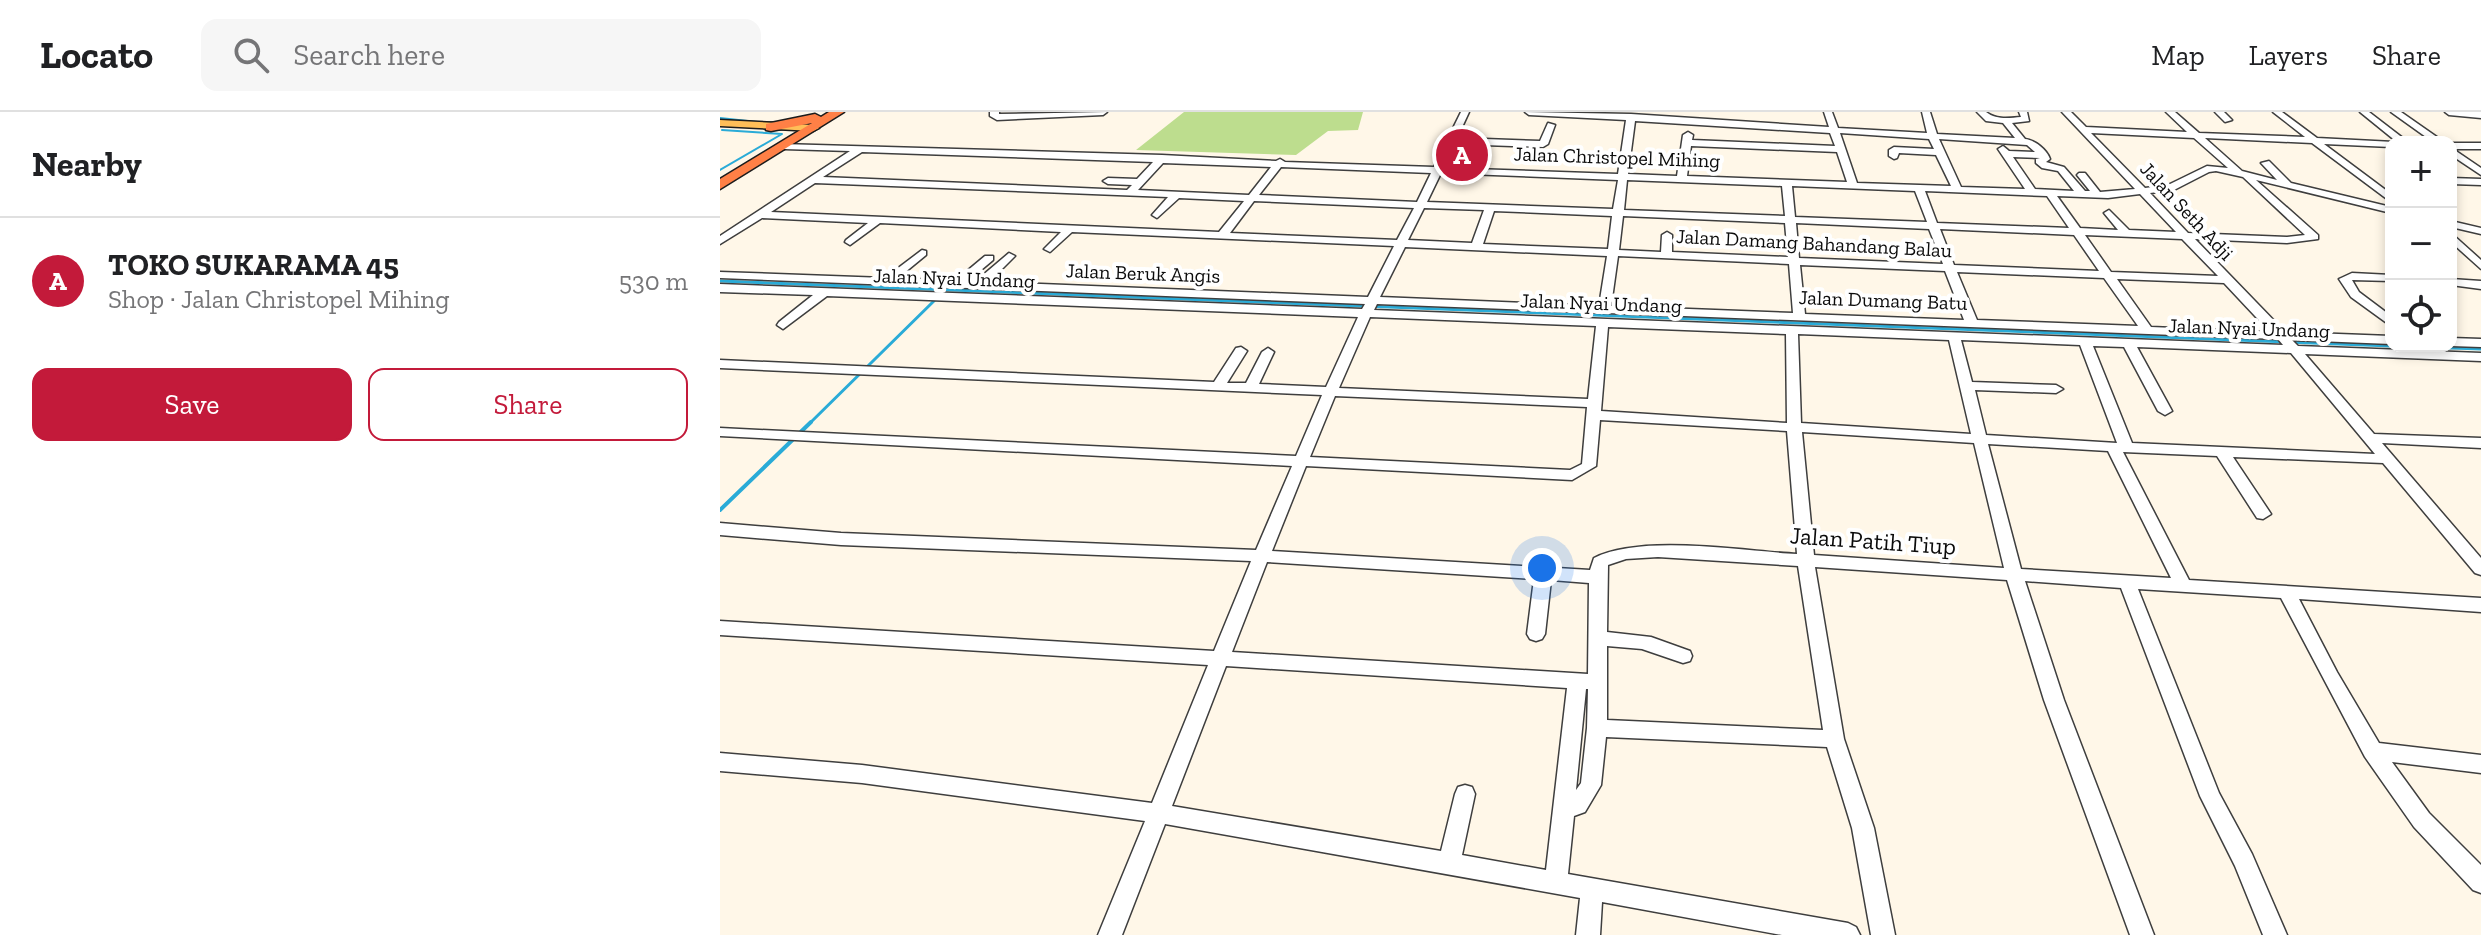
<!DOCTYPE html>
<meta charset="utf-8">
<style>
:root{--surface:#fff;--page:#f6f6f6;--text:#202124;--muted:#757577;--line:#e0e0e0;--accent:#c31a3a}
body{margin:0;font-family:"Zilla Slab",serif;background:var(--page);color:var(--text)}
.controls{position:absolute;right:24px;top:24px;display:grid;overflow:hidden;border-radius:16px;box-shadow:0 4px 12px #0003}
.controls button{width:72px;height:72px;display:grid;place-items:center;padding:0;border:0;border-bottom:2px solid var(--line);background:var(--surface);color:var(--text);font:40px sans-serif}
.you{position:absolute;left:822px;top:456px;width:28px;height:28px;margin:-20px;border:6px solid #fff;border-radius:50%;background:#1a73e8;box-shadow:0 0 0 12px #1a73e833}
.badge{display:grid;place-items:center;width:52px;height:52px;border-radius:50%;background:var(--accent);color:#fff;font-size:26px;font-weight:700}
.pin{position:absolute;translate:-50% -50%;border:4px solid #fff;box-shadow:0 2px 8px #0006}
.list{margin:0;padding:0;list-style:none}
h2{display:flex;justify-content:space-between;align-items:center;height:104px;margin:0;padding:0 32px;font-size:34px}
h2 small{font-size:26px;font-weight:400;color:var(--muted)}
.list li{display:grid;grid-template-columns:52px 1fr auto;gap:24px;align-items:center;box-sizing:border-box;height:128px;padding:0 32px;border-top:2px solid var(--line)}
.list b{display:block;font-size:30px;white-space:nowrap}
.list p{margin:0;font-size:26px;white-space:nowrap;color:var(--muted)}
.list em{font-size:26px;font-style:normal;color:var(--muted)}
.actions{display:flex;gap:16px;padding:24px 32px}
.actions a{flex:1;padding:18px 0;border:2px solid var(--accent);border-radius:16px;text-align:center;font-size:28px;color:var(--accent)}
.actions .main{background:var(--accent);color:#fff}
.icon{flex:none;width:44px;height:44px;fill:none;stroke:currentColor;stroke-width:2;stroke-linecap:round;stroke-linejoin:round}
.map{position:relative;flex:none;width:1761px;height:823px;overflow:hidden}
header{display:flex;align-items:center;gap:48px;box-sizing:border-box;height:112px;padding:0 40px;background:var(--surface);border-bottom:2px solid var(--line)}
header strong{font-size:38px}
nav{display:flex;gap:44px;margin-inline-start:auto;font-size:28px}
.search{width:560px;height:72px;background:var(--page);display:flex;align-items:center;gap:20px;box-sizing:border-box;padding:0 28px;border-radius:16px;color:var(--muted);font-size:30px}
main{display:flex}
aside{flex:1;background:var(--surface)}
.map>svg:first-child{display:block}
</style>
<header>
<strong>Locato</strong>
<div class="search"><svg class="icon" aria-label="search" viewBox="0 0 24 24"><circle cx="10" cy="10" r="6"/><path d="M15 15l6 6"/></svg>Search here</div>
<nav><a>Map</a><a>Layers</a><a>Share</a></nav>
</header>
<main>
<aside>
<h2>Nearby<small></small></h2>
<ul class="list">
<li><span class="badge">A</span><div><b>TOKO SUKARAMA 45</b><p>Shop · Jalan Christopel Mihing</p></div><em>530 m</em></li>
</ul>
<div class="actions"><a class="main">Save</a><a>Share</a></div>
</aside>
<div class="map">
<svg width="1761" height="823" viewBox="0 0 1761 823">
<rect width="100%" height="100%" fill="#fff7e8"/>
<path fill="#bddd8e" d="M464,0H643L638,18L608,19L576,43L416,38Z"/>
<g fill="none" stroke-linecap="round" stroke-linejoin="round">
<path stroke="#2aabd7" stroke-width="2" d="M0,6L37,10
M45,10L58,11
M0,58L62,22L2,18"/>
<path stroke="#2aabd7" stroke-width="3" d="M0,169L1671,234
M1675,234L1761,237
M89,312L219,184"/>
<path stroke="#2aabd7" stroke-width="4" d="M0,398L91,310"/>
<g stroke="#3e3e3e" stroke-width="3">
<path id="minor" d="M270,0H279V2L387,0L383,3L277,8L270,4Z
M741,0H749L737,26L820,29L828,11L835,13L828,32L823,35L735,32L724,56L898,62L906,8L809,3L805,0L911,2L1109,15L1104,0H1112L1118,16L1207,21L1202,0H1210L1217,22L1295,26L1283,11L1266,9L1257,0H1266C1276,8 1289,6 1301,5L1299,0H1307L1309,9L1292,11L1305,27C1315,28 1327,38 1330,47L1326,50L1344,55L1365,79H1370L1357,63L1359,61H1365L1380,80L1415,77L1342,0H1351L1366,15L1467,20L1446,0H1455L1479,21L1585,25L1553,0H1562L1597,26L1674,30H1671V35L1604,32L1671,82V90L1592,31L1485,26L1522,59L1557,68L1541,51L1549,49L1571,71L1671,95V101L1536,68L1598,123V127L1567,131L1475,127L1565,220L1671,224V232L1572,228L1578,234L1761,241V249L1585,242L1654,322L1761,326V336L1662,331L1761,446V463L1755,461L1663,351L1513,345L1551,402L1543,407L1537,406L1497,344L1403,340L1469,468L1761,486V500L1579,487L1617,560L1659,631L1761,643V661L1672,650L1709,701L1761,753V781L1753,778L1694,715L1645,645L1561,486L1418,477L1499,681L1532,742L1567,823H1543L1515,754L1480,684L1401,476L1305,469L1344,588L1434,823H1410L1324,588L1287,468L1095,455L1124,627L1154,716L1175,823H1151L1132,716L1107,635L886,625L881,673L865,700L854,704L848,762L1128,811L1136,815L1140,823H1062L882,790L880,823H856L860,786L445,712L402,823H378L425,709L142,671L0,659V641L142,653L432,691L488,553L0,523V509L494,539L531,449L121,433L0,423V411L121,421L536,438L572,354L0,324V316L576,344L602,283L0,256V248L494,270L516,236L521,235L527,239L507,271H526L542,240L548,236L554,240L539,272L606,275L638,205L107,184L63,217L57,213L59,210L93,183L0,180V172L642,197L645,192L0,166V160L165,166L202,138L206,139V143L178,166L235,169L265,144H273V148L248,169H256L289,141L295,144L269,170L648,185L674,134L352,120L330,140L324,137L341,120L160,111L130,133L125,130L126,128L148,111L42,106L0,132V124L130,39L64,37L61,36V32L442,43L556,49L560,47L565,50L714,55ZM915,9L1110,21L1115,34L972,28L973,23L968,20L963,23L957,64L908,62ZM1120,21L1209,27L1214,37L1174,35L1169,38V44L1174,47L1177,46L1179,41L1216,43L1231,74L1137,71ZM1371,21L1474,26L1508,56L1487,54L1448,73L1425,76ZM1219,27L1307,33L1315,40L1289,39L1283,34L1278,37L1305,77L1241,75ZM971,34L1117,40L1127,70L967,64ZM142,40L433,50L417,67L388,66L383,69L388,72L412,73L407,78L103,65ZM1293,45L1320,46L1316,47V51L1322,56L1338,59L1354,79L1315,77ZM443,51L551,55L529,83L418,78ZM561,55L711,61L697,90L539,83ZM1496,59L1523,65L1585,123L1567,125L1468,121L1430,81L1454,78L1489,60ZM721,61L898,68L893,97L707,90ZM907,68L1062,74L1065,104L904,98ZM95,71L448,85L432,103L437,106L459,86L524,89L499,120L51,100ZM1072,74L1195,79L1207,110L1075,105ZM1205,79L1327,84L1349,116L1217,111ZM1420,82L1456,120L1409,118L1389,98L1384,101L1398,118L1360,116L1337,84L1388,86ZM534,89L694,96L677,128L510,121ZM704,96L764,98L752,131L688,128ZM774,99L892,104L888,137L763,132ZM903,104L1065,111L1068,145L952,140V123L947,120L942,123L941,140L899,138ZM1076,111L1209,117L1223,152L1079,146ZM1220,117L1354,123L1379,159L1234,153ZM1365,123L1462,127L1498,164L1391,160ZM685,135L887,144L879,194L660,185ZM898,144L1069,152L1073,201L891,194ZM1080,153L1225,159L1244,208L1085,202ZM1237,160L1384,166L1418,214L1257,208ZM1397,167L1504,171L1550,220L1431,215ZM657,192L1558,227L1563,233L654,198ZM650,205L876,214L868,287L619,276ZM888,215L1066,222L1067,311L881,299ZM1078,222L1229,228L1251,322L1081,311ZM1241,228L1360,233L1397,331L1266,323L1255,278L1336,281L1343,277L1336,273L1252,270ZM1373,234L1404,235L1438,299L1445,303L1452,299L1417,235L1571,241L1655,342L1412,331ZM615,284L867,295L862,352L850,358L590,345ZM880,308L1067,319L1077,442C1022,439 923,422 874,446L870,458L552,439L586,354L852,368L876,354ZM1082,320L1254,331L1284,456L1094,443ZM1268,332L1388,339L1451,466L1301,457ZM938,445L1078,454L1103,618L887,608V534L922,537L963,551L970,549L972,544L970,539L931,525L887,520L888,453L906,447ZM547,450L814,467L807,522L810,527L816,529L822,527L825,522L831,468L869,471L868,562L512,540ZM506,554L847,576L826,758L742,743L755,682L752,675L745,673L738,675L735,682L721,739L452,694ZM866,577H868L867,616L861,671L856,678Z
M1495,0H1504L1512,8L1505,10Z
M1640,0H1649L1688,30H1677Z
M1671,0H1681L1724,30H1713Z
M1725,0H1761V6L1729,3Z
M1731,31H1761V37H1733L1761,56V63L1731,43Z
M1731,66L1761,67V73L1731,72Z
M1731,109L1761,116V122L1731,115Z
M1731,121L1761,148V157L1731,130Z
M1632,161L1671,163V169L1632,168L1639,180L1671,204V214L1631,185L1619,167Z
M1731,167L1761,169V177L1731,173Z
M1731,226L1761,227V235L1731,234Z"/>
</g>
<g stroke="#1c1c1c" stroke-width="3">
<path id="major" d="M0,8L93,13L99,16L93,19L0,14Z"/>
</g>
<g stroke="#1c1c1c" stroke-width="3">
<path id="highway" d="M109,0H124L0,77V67L92,11L51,19L46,18V12L95,2L101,5Z"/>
</g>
<use href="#minor" fill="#fff" fill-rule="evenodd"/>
<use href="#major" fill="#ffbe58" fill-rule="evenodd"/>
<use href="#highway" fill="#ff8046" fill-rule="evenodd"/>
</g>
<g text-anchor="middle" stroke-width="8" stroke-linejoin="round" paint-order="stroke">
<g font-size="20" fill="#0b0b0b" stroke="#fff">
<text transform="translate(897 45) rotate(2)" y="7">Jalan Christopel Mihing</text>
<text transform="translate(1467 99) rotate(47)" y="7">Jalan Seth Adji</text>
<text transform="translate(1094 131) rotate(3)" y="7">Jalan Damang Bahandang Balau</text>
<text transform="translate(423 161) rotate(2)" y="7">Jalan Beruk Angis</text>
<text transform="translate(234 166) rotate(2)" y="7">Jalan Nyai Undang</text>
<text transform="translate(1163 188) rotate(2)" y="7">Jalan Dumang Batu</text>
<text transform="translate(881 191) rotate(2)" y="7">Jalan Nyai Undang</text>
<text transform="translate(1529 216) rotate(2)" y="7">Jalan Nyai Undang</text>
</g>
<g font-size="24" fill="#0b0b0b" stroke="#fff">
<text transform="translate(1153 429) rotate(4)" y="8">Jalan Patih Tiup</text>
</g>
</g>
</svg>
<div class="controls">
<button>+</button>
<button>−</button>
<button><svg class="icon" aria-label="locate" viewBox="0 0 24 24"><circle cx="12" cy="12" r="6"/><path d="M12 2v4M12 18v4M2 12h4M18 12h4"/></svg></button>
</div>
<div class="you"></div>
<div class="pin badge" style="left:742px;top:43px">A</div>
</div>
</main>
